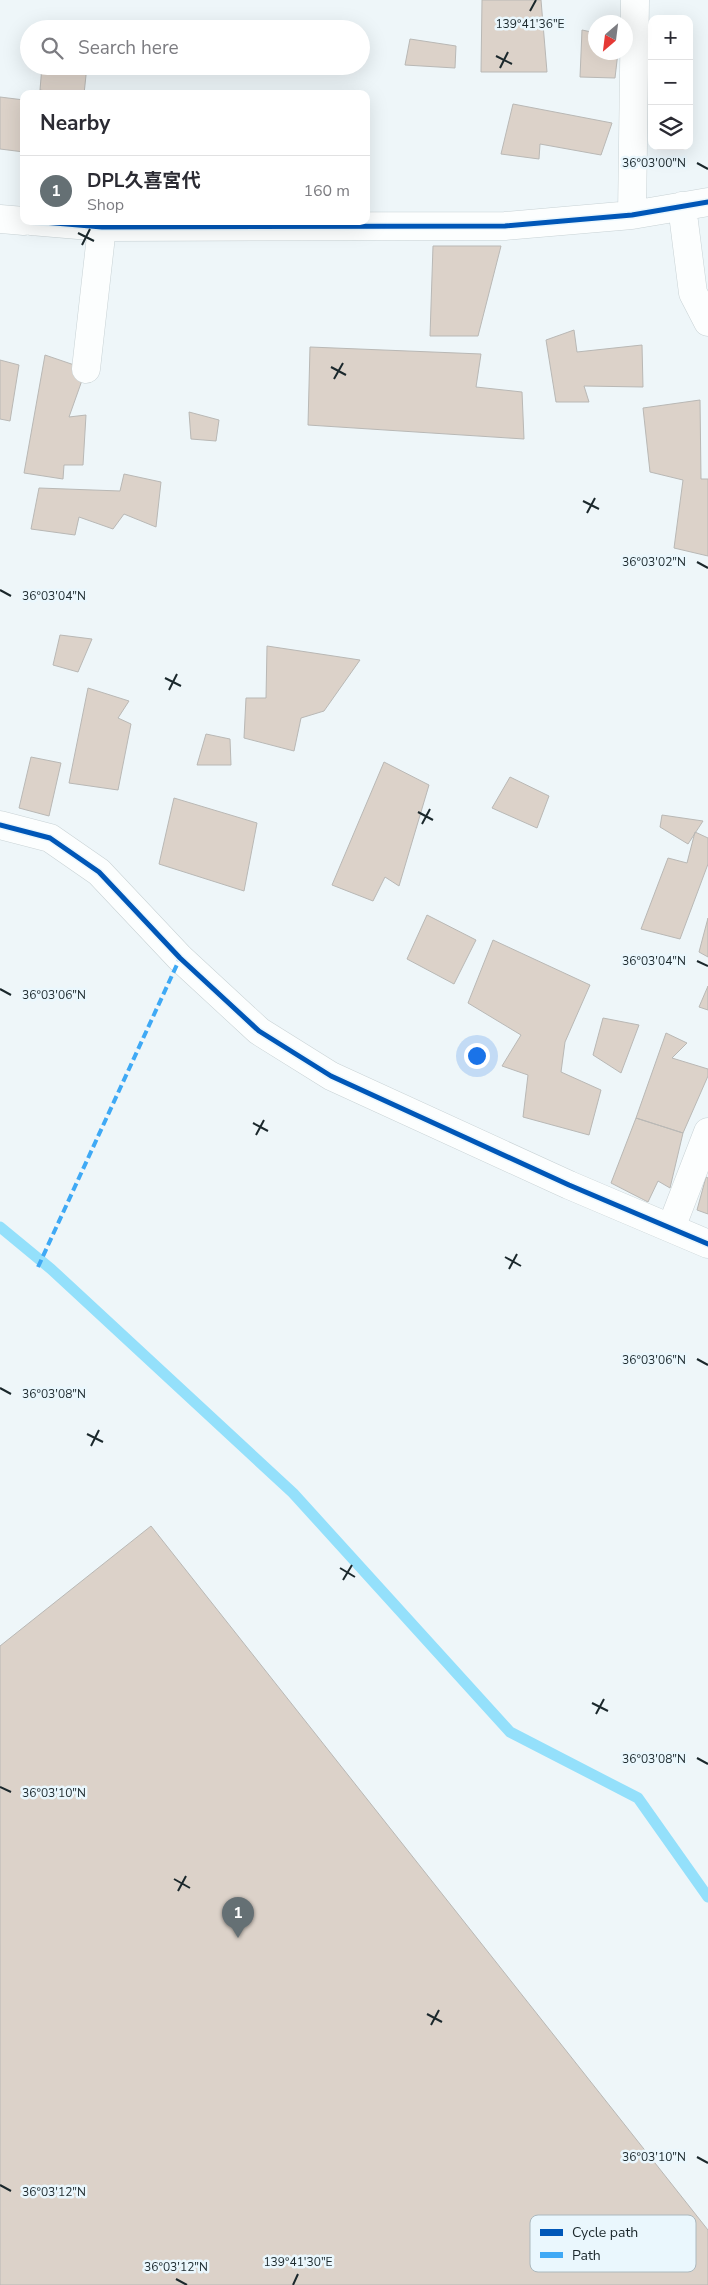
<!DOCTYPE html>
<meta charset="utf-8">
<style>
:root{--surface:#fff;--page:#f2f2f3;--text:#2b2b33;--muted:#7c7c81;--line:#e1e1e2;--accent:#657074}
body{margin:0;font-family:"Nunito Sans","Noto Sans JP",sans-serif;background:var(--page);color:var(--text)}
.controls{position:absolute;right:15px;top:15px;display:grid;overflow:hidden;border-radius:10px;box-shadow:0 5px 20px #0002}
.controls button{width:45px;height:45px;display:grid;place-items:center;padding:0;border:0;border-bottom:1px solid var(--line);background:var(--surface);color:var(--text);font:25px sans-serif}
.compass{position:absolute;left:588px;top:15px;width:45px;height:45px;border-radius:50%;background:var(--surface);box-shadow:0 5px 20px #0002;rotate:208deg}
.you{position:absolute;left:476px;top:1055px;width:18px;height:18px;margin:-12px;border:4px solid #fff;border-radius:50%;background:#1a73e8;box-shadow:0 0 0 8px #1a73e833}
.badge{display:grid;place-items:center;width:32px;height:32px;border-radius:50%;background:var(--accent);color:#fff;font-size:16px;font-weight:700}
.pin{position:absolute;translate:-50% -41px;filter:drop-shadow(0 1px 2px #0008)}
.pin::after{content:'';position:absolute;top:26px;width:18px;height:15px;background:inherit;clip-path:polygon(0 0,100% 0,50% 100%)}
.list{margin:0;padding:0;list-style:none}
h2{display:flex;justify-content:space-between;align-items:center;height:65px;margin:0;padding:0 20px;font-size:21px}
h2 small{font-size:16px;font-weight:400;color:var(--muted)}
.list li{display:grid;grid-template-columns:32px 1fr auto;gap:15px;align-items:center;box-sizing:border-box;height:70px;padding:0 20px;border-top:1px solid var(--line)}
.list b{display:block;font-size:19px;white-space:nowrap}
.list p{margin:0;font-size:16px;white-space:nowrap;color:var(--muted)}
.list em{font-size:16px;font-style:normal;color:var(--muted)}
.icon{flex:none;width:28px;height:28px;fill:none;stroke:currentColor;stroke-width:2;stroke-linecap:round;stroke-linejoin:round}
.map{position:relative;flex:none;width:708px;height:2285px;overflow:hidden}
.search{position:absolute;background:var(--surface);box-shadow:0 5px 20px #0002;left:20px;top:20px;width:350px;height:55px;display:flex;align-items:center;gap:12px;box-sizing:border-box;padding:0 18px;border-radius:28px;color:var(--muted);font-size:19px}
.panel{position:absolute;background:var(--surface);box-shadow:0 5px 20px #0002;left:20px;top:90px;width:350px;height:135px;border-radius:10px}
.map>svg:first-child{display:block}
</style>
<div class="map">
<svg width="708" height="2285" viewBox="0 0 708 2285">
<rect width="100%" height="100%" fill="#eef6f9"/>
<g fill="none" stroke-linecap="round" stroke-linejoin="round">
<path stroke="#94e0fb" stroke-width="11" d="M0,1227L51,1269L293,1493L510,1732L638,1798L708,1897"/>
</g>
<path fill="#dcd2c9" stroke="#b9b8b5" d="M482,0H541L547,72H481Z
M582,30L596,33V52H618L615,78L580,77Z
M410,39L456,46L455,68L405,65Z
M42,66H87L84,94H63L40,90Z
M0,97L24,100V152L0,149Z
M513,104L612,123L601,155L540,144L539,159L501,154Z
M433,246H501L478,336H430Z
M574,330L577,352L642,345L643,387L584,386L589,402H556L546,340Z
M310,347L481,354L476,387L522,392L524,439L308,425Z
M45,355L86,369L69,417L86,415L83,465H64L63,479L24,473Z
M0,360L19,365L10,421L0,419Z
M700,400L701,479H708V556L674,548L683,480L650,472L643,408Z
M189,412L219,420L216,441L191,439Z
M124,474L161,482L156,527L124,514L113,529L79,517L75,535L31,529L39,488L120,491Z
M60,635L92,639L78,672L53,665Z
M267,646L360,660L324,711L301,718L294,751L244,738L246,698H266Z
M88,688L129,701L118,718L131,724L118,790L69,783Z
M206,734L230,739L231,765H197Z
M31,757L61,763L49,816L19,808Z
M384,762L429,785L399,886L385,877L373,901L332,885Z
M510,777L549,796L537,828L492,808Z
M174,798L257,823L244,891L159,864Z
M662,815L703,821L688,844L660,827Z
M695,832L708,838V864L680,939L641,929L668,858L687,863Z
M427,915L476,940L454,984L407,959Z
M708,918V957L699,952Z
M493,940L590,985L565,1042L561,1072L601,1090L589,1135L523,1117L528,1075L502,1066L521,1035L468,1003Z
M708,986V1010L699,1007Z
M603,1018L639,1025L621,1073L593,1055Z
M666,1033L687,1043L672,1058L708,1069V1076L683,1133L636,1118Z
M636,1118L683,1133L670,1188L658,1181L648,1202L611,1183Z
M706,1177L708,1178V1214L697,1210Z
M151,1526L708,2230V2285H0V1646Z"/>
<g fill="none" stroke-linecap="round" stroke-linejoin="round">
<g stroke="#c8d2d5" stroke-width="29">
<path id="minor" d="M682,206L693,293L708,322
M632,215L635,0
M0,219L24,221
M31,221L102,227L505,226L632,215L708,202
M86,369L102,227
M0,825L50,838L99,872L180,958L259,1031L331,1076L569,1185L708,1244
M671,1228L708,1132"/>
</g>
<use href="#minor" stroke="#fcfefe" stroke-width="28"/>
<path stroke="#3fa9f5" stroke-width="4" stroke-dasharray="8 4" stroke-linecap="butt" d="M38,1267L180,958"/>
<g stroke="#eaf7fd" stroke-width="8">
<path id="cycleway" d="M31,221L102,227L505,226L632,215L708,202
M0,825L50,838L99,872L180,958L259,1031L331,1076L569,1185L708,1244"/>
</g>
<use href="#cycleway" stroke="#0057b8" stroke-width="5"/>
</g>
<path fill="none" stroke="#1b282c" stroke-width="2" d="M530,11L536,0M496,56L512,64M500,68L508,52M697,163L708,169M78,233L94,241M82,245L90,229M331,367L346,375M334,379L343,363M583,501L599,509M587,513L595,498M697,562L708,568M0,590L11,596M165,678L181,686M169,690L177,674M418,812L433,820M422,824L430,809M697,961L708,966M0,989L11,995M253,1123L268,1131M256,1135L264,1120M505,1257L521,1266M509,1269L517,1254M697,1359L708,1365M0,1388L11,1394M87,1434L103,1442M91,1446L99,1430M340,1568L355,1577M343,1580L352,1565M592,1703L608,1711M596,1714L604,1699M697,1758L708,1764M0,1787L11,1792M174,1879L190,1888M178,1891L186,1876M427,2014L442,2022M431,2025L439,2010M697,2157L708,2163M0,2185L11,2191M176,2279L187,2285M293,2285L298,2274"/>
<rect x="530" y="2215" width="166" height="57" rx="8" fill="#eaf7fd" stroke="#acb9be" stroke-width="1"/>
<rect x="540" y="2229" width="23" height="7" fill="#0057b8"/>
<rect x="540" y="2252" width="23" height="6" fill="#3fa9f5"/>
<g font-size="14" fill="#1b282c">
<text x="572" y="2237">Cycle path</text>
<text x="572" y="2260">Path</text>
</g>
<g font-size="12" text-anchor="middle" fill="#1b282c" stroke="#eaf7fd" stroke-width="5" stroke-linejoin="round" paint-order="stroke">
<text x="530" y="28">139°41'36"E</text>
<text x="654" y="167">36°03'00"N</text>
<text x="654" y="566">36°03'02"N</text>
<text x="54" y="600">36°03'04"N</text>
<text x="654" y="965">36°03'04"N</text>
<text x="54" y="999">36°03'06"N</text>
<text x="654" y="1364">36°03'06"N</text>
<text x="54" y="1398">36°03'08"N</text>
<text x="654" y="1763">36°03'08"N</text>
<text x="54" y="1797">36°03'10"N</text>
<text x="654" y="2161">36°03'10"N</text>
<text x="54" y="2196">36°03'12"N</text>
<text x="298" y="2266">139°41'30"E</text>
<text x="176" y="2271">36°03'12"N</text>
</g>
</svg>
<div class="controls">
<button>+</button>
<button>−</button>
<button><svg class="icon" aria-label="layers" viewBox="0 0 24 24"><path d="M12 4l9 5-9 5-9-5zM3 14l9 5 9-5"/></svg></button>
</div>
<svg class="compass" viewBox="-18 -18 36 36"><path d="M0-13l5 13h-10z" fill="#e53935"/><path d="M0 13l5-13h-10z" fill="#7c7c81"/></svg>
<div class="you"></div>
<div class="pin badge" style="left:238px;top:1938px">1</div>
<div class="search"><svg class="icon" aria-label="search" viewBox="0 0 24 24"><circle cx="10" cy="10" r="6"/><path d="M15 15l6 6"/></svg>Search here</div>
<section class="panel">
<h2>Nearby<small></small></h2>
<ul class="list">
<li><span class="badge">1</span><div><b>DPL久喜宮代</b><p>Shop</p></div><em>160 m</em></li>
</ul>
</section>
</div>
